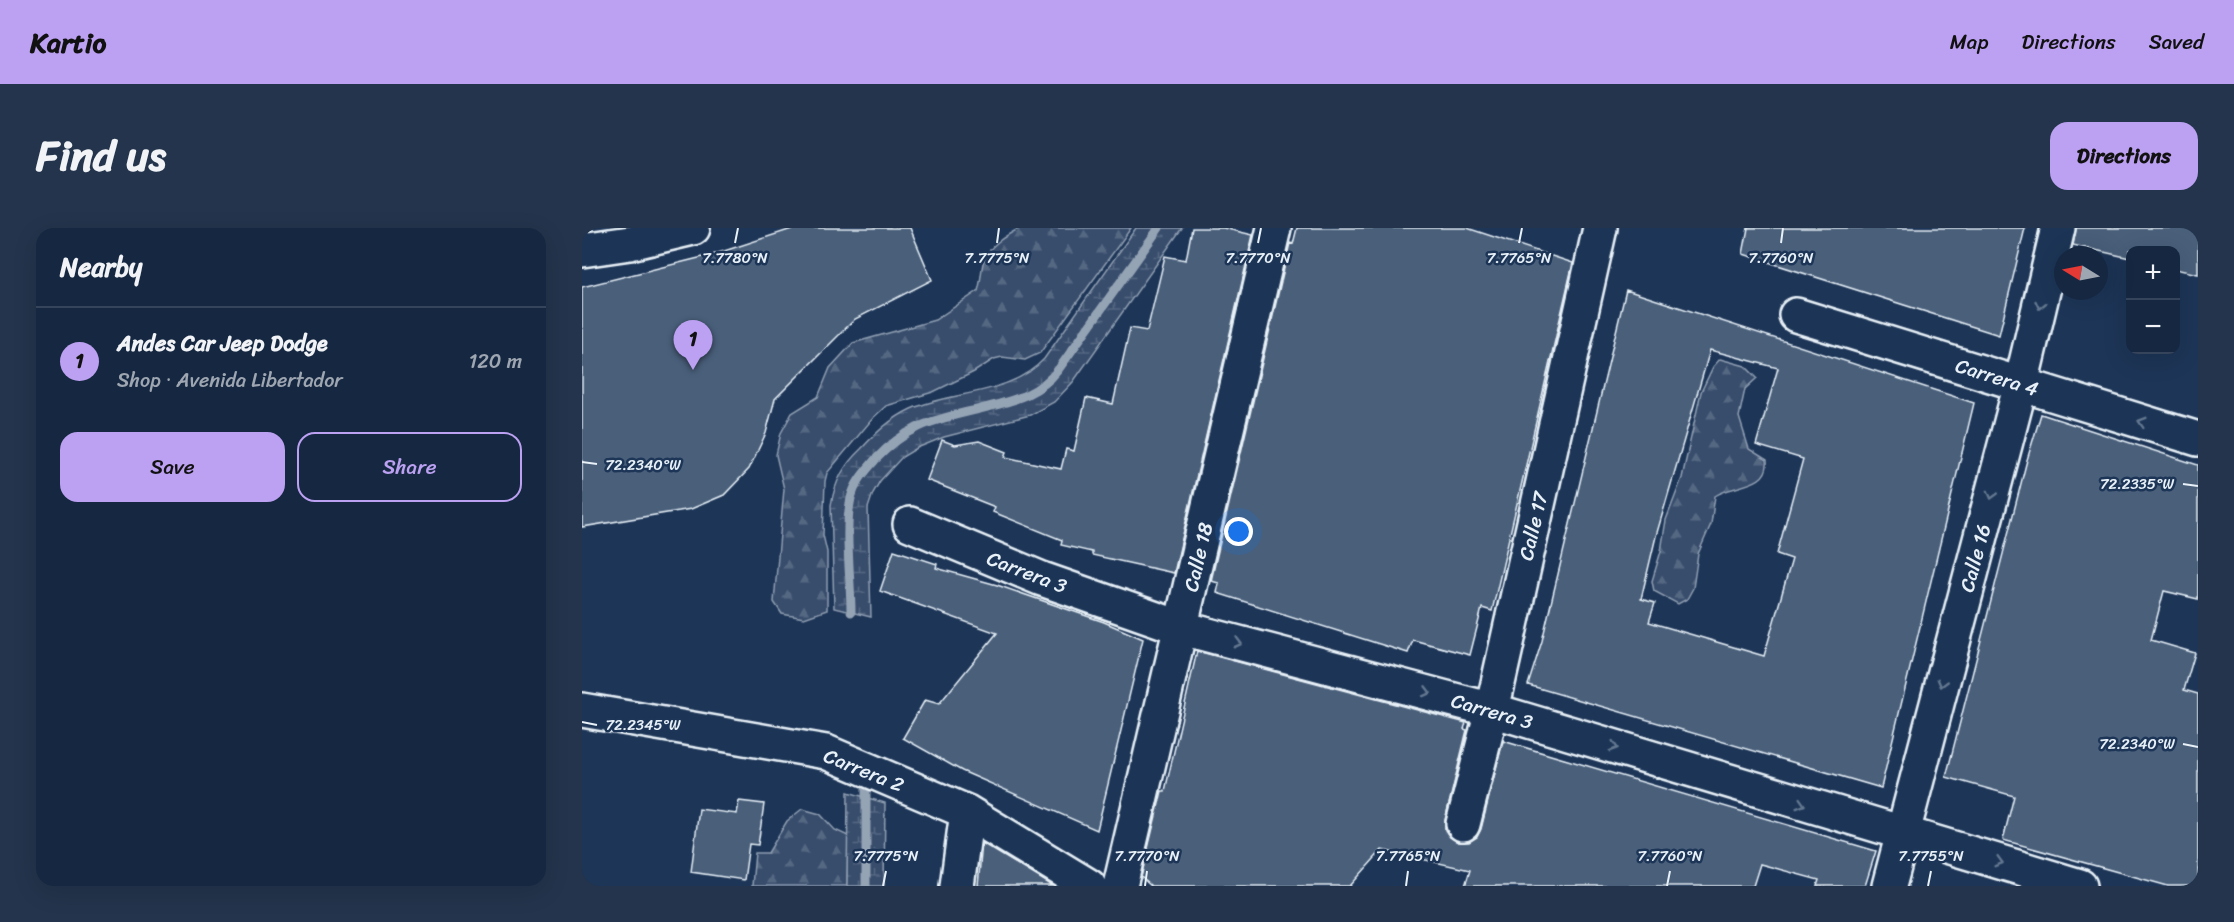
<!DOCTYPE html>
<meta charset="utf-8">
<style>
:root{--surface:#162841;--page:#23344c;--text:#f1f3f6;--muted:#9ea6b1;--line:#35445a;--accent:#bca0f2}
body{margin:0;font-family:Sriracha,sans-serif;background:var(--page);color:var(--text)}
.controls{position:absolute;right:18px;top:18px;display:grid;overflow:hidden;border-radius:12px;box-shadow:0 6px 24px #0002}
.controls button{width:54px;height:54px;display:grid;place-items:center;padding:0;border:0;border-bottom:2px solid var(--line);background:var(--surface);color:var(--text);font:30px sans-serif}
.compass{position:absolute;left:1472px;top:18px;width:54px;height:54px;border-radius:50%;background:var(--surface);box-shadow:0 6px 24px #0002;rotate:280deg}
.you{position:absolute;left:657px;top:304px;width:21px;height:21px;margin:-15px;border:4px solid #fff;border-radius:50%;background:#1a73e8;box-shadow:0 0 0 9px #1a73e833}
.badge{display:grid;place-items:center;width:39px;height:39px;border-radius:50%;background:var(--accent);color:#111;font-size:20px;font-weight:700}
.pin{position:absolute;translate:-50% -50px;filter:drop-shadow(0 2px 3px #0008)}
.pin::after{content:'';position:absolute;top:32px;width:21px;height:18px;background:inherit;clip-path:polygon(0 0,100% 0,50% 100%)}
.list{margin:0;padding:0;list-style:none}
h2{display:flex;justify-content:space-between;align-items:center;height:78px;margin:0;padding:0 24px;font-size:26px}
h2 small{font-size:20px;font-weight:400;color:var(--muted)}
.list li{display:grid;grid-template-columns:39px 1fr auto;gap:18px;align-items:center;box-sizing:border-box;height:108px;padding:0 24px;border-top:2px solid var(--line)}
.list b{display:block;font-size:22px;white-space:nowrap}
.list p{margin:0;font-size:20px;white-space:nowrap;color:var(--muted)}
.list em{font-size:20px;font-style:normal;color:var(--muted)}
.actions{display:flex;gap:12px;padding:18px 24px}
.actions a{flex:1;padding:14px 0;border:2px solid var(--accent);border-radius:18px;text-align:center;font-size:21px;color:var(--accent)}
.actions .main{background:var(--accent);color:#111}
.map{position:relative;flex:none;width:1616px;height:658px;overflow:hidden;border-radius:18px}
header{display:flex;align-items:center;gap:36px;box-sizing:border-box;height:84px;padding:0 30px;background:var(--accent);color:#111}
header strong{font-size:28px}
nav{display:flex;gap:33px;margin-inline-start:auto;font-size:21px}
.intro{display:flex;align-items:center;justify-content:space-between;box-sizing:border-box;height:144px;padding:0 36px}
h1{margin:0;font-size:42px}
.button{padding:15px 27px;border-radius:18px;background:var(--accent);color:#111;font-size:21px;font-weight:700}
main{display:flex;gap:36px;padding:0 36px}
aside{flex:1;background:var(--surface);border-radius:18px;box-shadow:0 6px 24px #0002}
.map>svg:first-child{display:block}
</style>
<header>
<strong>Kartio</strong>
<nav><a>Map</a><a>Directions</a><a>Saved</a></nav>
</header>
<div class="intro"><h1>Find us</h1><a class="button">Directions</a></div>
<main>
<aside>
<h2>Nearby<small></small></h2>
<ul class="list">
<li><span class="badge">1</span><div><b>Andes Car Jeep Dodge</b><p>Shop · Avenida Libertador</p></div><em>120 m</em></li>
</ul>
<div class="actions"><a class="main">Save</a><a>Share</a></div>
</aside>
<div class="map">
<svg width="1616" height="658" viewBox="0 0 1616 658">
<defs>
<pattern id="forest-firs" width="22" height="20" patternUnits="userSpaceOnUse" patternTransform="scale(1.5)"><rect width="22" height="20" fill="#374d6c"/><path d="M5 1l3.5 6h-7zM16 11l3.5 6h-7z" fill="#546782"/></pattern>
<pattern id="wetland-marsh" width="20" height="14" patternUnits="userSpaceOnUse" patternTransform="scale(1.5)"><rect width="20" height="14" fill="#374d6c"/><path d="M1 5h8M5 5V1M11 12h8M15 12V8" fill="none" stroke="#546782"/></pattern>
</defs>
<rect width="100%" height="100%" fill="#1d3557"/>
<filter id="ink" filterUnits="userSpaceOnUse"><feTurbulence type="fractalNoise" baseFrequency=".0167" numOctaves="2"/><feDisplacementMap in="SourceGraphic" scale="12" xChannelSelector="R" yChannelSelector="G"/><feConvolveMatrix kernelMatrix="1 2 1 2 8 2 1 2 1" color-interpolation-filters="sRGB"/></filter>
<g filter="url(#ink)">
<path fill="url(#forest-firs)" stroke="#909fb2" stroke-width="1.5" d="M438,0H549L458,125L443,132L420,129L412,131L392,144L351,164L304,178L292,189L245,245L243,253L241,307L245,324V382L222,390L200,386L192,374L202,261L194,227L199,205L210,185L236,169L248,140L271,115L353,92L396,63C399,53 399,44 401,35C405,18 425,7 438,0Z
M1138,131L1163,138L1175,150L1163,161L1157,189L1167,221L1185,232C1188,261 1149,256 1133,268L1129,296L1116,326L1111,360L1105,371L1096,376L1072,363L1070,353L1079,323L1084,292L1100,250L1119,164L1131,139Z
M220,581L238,586L253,602L266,608L265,658H170L173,625H186L205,593Z"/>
<path fill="url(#wetland-marsh)" stroke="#909fb2" stroke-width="1.5" d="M554,0H600L491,154L472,174L448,187L362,209L335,220L320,229L298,253L291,265L286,280L289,389L252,380L249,277C253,253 262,237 279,221C295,204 308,191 329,181C372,163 429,167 462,131Z
M266,564L303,575L302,658H265Z"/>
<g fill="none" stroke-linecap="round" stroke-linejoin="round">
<path stroke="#95a4b5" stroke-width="9" d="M269,384C269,351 262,301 269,270C273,254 283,244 293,232C330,193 355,192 406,179C434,172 458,165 476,142L577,0
M284,658V549"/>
</g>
<path fill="#495e7a" stroke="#e8f1f8" stroke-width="1.5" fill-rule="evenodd" d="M213,0H328L350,52L273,91L193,171L184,205L167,241L142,267L109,281L0,299V59L133,26Z
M610,0H641L671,7L592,345L510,327V324L479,317L480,312L411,284L413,279L345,252L360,212L373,217L397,213L425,224L423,229L479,241L484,221L492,223L504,170L531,176L548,100L565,103L583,28L604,32Z
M715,0H885L991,35L910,383L900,380L888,427L831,412L826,425L635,365L637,355L629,353L708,15L711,16Z
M1166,0H1443L1417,107L1161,26Z
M1494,0H1616V46L1593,41V22H1548V30L1491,17Z
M1044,62L1392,175L1299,560L946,457L960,413ZM1128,122L1196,140L1174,217L1221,231L1195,326L1210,331L1182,428L1067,394L1073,375L1059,371L1074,308Z
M1459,186L1616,237V371L1582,363L1569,412L1613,425L1602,462L1616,466V658H1586L1421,612L1432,568L1364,549L1445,232Z
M312,322L355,336L354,340L415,357L522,394L561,411L515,602L380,543L321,510L343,472L357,476L415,405L298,363Z
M615,423L884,495L882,501L885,502L863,592V602L868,609L876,614H887L895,609L899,601L921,513L1294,623L1283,658H1235L1237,652L1178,636L1171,658H883L888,642L800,622L768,658H569L559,649L580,563H583Z
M157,573L182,576L176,617L167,616L162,652L109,644L117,581L155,586Z
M400,615L471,658H396Z"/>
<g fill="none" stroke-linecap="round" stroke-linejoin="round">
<g stroke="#e8f1f8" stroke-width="38">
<path id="street" d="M1214,87L1616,211
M328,296L460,351L600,400L910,482L1498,658
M0,482L244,524L385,584L507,658
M881,596L910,482L1018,0
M375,658L385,584
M538,658L692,0
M1307,658L1439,156L1476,0"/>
</g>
<g stroke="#e8f1f8" stroke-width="38">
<path id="secondary" d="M0,22L48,15L111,0"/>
</g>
<use href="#street" stroke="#1d3557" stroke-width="33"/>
<use href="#secondary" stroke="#1d3557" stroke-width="33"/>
</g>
<defs><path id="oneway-chevron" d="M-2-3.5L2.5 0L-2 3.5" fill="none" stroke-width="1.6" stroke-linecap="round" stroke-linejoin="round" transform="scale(1.5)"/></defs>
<g stroke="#64778f">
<use href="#oneway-chevron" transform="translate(1458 77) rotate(103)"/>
<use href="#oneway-chevron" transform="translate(1560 194) rotate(-163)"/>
<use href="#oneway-chevron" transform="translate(1410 267) rotate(105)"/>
<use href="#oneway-chevron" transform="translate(656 415) rotate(15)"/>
<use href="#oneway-chevron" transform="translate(1360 455) rotate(105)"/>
<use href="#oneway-chevron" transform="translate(845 464) rotate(15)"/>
<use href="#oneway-chevron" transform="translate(1032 519) rotate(17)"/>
<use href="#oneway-chevron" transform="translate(1219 576) rotate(17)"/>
<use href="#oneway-chevron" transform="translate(1417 634) rotate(16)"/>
</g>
</g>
<path fill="none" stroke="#e8f1f8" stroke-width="2" d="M153,15L156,0M415,15L417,0M676,15L679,0M937,15L940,0M1199,15L1201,0M0,234L15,236M1601,256L1616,258M0,494L15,497M1601,516L1616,519M301,658L304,643M563,658L565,643M824,658L826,643M1085,658L1088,643M1346,658L1349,643"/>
<g text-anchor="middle" stroke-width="5" stroke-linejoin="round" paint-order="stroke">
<g font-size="20" fill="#e8f1f8" stroke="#1d3557">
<text transform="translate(1415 149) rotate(17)" y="7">Carrera 4</text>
<text transform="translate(951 298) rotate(-77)" y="7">Calle 17</text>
<text transform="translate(616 329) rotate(-77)" y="7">Calle 18</text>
<text transform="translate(1393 330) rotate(-75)" y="7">Calle 16</text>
<text transform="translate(445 344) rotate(21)" y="7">Carrera 3</text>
<text transform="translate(910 483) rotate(16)" y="7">Carrera 3</text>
<text transform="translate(282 542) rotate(22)" y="7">Carrera 2</text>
</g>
</g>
<g font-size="15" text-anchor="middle" fill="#e8f1f8" stroke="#1d3557" stroke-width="5" stroke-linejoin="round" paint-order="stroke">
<text x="153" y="35">7.7780°N</text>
<text x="415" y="35">7.7775°N</text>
<text x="676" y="35">7.7770°N</text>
<text x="937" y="35">7.7765°N</text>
<text x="1199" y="35">7.7760°N</text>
<text x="61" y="242">72.2340°W</text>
<text x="1555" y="261">72.2335°W</text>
<text x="61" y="502">72.2345°W</text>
<text x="1555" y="521">72.2340°W</text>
<text x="304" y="633">7.7775°N</text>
<text x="565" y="633">7.7770°N</text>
<text x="826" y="633">7.7765°N</text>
<text x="1088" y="633">7.7760°N</text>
<text x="1349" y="633">7.7755°N</text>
</g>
</svg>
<div class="controls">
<button>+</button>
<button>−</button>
</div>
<svg class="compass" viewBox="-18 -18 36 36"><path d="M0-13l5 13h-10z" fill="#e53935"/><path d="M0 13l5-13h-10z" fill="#9ea6b1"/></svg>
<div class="you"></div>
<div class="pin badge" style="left:111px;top:142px">1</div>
</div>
</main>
